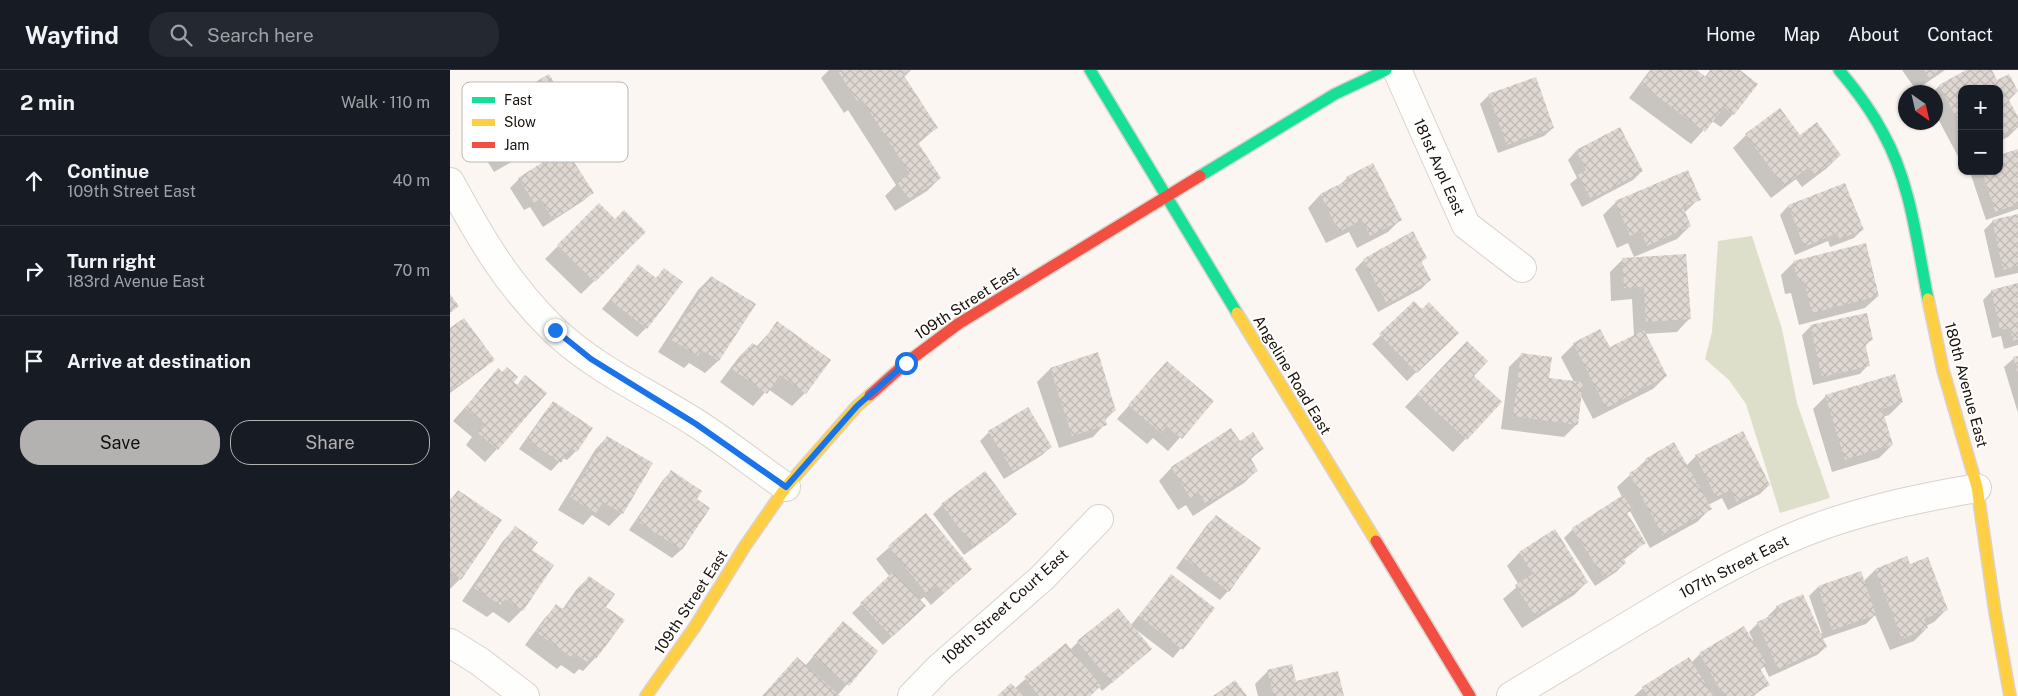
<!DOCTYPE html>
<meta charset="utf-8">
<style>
:root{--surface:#171b24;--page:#242831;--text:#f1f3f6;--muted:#9ea1a6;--line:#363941;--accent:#b4b2b1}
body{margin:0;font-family:"Public Sans",sans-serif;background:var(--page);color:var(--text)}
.controls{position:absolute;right:15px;top:15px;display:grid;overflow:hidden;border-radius:10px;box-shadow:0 1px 4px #0004}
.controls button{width:45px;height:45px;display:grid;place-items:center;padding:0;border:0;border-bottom:1px solid var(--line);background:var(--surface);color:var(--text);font:25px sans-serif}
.compass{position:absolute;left:1448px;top:15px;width:45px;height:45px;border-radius:50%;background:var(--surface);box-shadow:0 1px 4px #0004;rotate:146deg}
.stop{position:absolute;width:15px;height:15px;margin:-11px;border:4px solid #1a73e8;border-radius:50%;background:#fff}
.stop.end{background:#1a73e8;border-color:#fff;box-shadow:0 1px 5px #0008}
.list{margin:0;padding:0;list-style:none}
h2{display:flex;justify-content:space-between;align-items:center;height:65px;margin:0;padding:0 20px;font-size:21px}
h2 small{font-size:16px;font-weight:400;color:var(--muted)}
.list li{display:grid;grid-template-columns:32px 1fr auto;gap:15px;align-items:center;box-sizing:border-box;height:90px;padding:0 20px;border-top:1px solid var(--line)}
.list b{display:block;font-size:19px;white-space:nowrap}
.list p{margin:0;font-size:16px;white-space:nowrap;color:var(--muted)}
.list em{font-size:16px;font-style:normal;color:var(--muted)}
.actions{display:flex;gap:10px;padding:15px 20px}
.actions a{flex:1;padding:11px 0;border:1px solid var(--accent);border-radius:20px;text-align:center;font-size:18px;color:var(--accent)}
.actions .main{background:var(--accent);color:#111}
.icon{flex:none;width:28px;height:28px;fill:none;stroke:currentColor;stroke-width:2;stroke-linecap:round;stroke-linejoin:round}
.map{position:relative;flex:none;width:1568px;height:626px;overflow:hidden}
header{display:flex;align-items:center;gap:30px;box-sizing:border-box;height:70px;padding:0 25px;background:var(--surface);border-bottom:1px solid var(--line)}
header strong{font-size:24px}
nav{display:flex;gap:28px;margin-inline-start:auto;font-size:18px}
.search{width:350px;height:45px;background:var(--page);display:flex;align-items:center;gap:12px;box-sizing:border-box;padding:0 18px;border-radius:20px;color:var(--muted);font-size:19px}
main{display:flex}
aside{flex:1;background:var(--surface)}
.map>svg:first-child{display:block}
</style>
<header>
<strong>Wayfind</strong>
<div class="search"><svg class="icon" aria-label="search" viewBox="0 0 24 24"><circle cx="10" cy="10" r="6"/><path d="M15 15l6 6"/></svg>Search here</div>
<nav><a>Home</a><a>Map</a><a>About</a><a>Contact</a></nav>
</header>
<main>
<aside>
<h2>2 min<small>Walk · 110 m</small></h2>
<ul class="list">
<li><svg class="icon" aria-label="ahead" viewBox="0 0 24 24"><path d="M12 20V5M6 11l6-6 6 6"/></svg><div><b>Continue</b><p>109th Street East</p></div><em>40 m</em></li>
<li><svg class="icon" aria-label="right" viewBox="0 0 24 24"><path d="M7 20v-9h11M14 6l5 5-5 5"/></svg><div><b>Turn right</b><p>183rd Avenue East</p></div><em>70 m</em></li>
<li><svg class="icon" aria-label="arrive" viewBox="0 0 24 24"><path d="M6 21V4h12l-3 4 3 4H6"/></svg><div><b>Arrive at destination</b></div></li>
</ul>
<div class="actions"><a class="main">Save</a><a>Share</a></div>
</aside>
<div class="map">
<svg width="1568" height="626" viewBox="0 0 1568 626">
<defs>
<pattern id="building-cross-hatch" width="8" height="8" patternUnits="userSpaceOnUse" patternTransform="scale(1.25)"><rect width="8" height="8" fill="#dfd7d2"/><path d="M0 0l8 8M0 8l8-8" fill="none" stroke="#bfb8b3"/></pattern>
</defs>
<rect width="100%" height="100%" fill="#fbf6f1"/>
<path fill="#dddfca" d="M1302,166L1332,259L1347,333L1380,428L1330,443L1296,334L1279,310L1255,289L1262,262L1268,171Z"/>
<path fill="#0003" d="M379,0H461L454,7L486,58L468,74L490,108L477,121L445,141L435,126L446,115L398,40L394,43L371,8Z
M1200,0H1245L1255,7L1260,0H1288L1283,44L1271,57L1262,51L1241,74L1179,28Z
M1452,0H1495L1466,20Z
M1519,0H1541L1547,12L1558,6L1567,22L1558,31L1568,49V57L1558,67L1549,71V19H1512L1511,92L1486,45V22H1483L1489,16Z
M105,25L121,52L108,65L44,102L29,78L35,72L24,55L37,42Z
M1039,25L1103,58L1094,66L1048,83L1030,34Z
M1296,65L1350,67L1390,85L1377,98L1352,117L1346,109L1321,128L1283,78Z
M1568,80V139L1536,150L1520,102L1549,101Z
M1126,81L1192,101L1183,110L1132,137L1120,114L1127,108L1118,90Z
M897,108L951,149L938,162L907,178L899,162L876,173L858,138L870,125L890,115Z
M69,109L142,123L133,131L93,157L80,137L74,140L60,118Z
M1394,114L1412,160L1404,168L1380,177L1378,171L1345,185L1330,145L1338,136Z
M1249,129L1234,143L1240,156L1227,169L1184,187L1178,173L1167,178L1153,145L1166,132Z
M149,135L165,151L194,162L131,224L95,189Z
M1568,145V203L1545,208L1534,160L1543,151Z
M976,188L970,193L980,210L971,219L928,242L905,199L914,190Z
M1172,190L1239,249L1227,262L1194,264L1216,306L1203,319L1143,349L1130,324L1127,354L1114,367L1051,359L1059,297L1072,284L1097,309L1124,312L1111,287L1124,274L1159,279L1184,267L1182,229L1161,231L1160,202Z
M1343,193L1428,226L1415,238L1349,255L1341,223L1335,224L1331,205Z
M188,196L205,209L214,200L196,258L187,267L152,239Z
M261,207L304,235L268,291L255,303L239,293L234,298L208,282L248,220Z
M1568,215V275L1554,279L1551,266L1542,268L1533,230L1542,221Z
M964,233L972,241L1007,263L957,311L922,274Z
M328,253L379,290L355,323L342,336L318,319L303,336L270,312L289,287L302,274L306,277Z
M1361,256L1422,269L1414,277L1418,295L1410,304L1363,315L1352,265Z
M0,260L43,290L34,298L0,323Z
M647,284L665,340L654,351L655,354L643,367L609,378L587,312L600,299Z
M1004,285L1022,306L1051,332L1003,382L955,337Z
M1568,287V343L1554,297L1563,289Z
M717,293L762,331L718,381L703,368L697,374L667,349Z
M48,300L66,316L75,307L47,379L35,392L16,375L22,367L3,351Z
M1376,326L1452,332L1439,345L1433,347L1442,375L1429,388L1382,402L1363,339Z
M103,333L141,358L126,381L117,390L113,388L101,401L69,379L95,342Z
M781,360L789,373L812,379L800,390L807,400L794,413L743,446L736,435L728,440L709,411L721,398Z
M539,362L601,377L592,385L554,409L530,371Z
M157,367L172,443L159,456L142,445L133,455L108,440L145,380Z
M1246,386L1319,415L1310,424L1278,440L1272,428L1258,435L1260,439L1247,452L1200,478L1180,441L1176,444L1194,472L1185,481L1173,490L1175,493L1166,502L1145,516L1114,468L1123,459L1172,427L1167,417L1196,390L1236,396Z
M221,402L245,429L259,439L231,480L222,488L179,460L213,410Z
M8,422L10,509L0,519V430Z
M492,435L566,444L557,453L514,485L483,444Z
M476,445L521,499L481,535L474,527L469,531L465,545L433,575L402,543L440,507L426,489Z
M766,446L778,521L770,530L726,498L757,455Z
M65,458L80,480L72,540L59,553L43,542L37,547L12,531L53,471Z
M1105,461L1137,512L1124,525L1072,558L1053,529L1069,515L1057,496L1069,483Z
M1456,488L1460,496L1497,539L1484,552L1476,556L1477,558L1464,571L1440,580L1425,545L1416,554L1372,569L1376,577L1367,585L1319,607L1314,596L1310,600L1318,614L1304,626H1184L1193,618L1241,593L1250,584L1303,570L1299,562L1308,553L1319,548L1318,546L1327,537L1370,564L1372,563L1359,526L1368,517L1410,503L1413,512L1425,500Z
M721,506L763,538L723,588L685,559L701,579L652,621L649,617L640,626H549L564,619L615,575L620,580L628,572L681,555Z
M139,507L154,537L145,588L133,601L129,599L124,604L111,595L107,599L75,575L94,549L106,536L112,540L126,520Z
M384,562L426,581L387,626L355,596Z
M818,601L845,613L892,626H808L805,614Z"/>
<path fill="url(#building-cross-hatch)" d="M387,0H460L453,4L488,58L467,71L491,108L459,129L447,112L460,104L411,28L407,31Z
M1202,0H1247L1256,7L1262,0H1290L1308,14L1284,45L1274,37L1255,62L1191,14Z
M1474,0H1491L1479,8Z
M1516,0H1542L1547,10L1559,4L1568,21L1558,28L1568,47V57L1549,67V19H1512V58L1489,15Z
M99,4L110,22L106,25L122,52L57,91L41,64L48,60L36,41Z
M1086,7L1104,58L1057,75L1038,24Z
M1330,38L1350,65L1367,52L1391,85L1365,105L1359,97L1334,116L1295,64Z
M1170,57L1193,101L1141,129L1128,105L1136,100L1126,80Z
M115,78L144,123L103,149L90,129L84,133L68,108Z
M1568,79V134L1545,142L1532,101H1549V85Z
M923,93L952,150L920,166L912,150L889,162L870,124L898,110L896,107Z
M1238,100L1251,130L1233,137L1241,156L1197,176L1191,162L1180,166L1165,131Z
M1395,113L1414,160L1389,169L1387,163L1354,177L1338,135Z
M149,133L165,149L174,140L196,162L145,212L107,175Z
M1568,144V196L1553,200L1542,150Z
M963,161L977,188L971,191L981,210L937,234L913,189Z
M1416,173L1429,226L1362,243L1354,211L1348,212L1343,191Z
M1236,184L1241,249L1196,252L1194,217L1174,218L1172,188Z
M188,194L206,208L214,198L233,212L197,259L160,230Z
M261,206L306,234L269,291L251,280L248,286L220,269Z
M1568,213V269L1563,271L1560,258L1550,260L1541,220Z
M0,224L9,236L0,243Z
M964,231L972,239L979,232L1009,263L967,303L929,264Z
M1417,243L1423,270L1415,272L1420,296L1372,307L1360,255Z
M14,248L45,290L2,320L0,317V258Z
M327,251L381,290L356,324L330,305L317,324L282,299L302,273L309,277Z
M1150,259L1160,277L1194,260L1217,306L1156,338L1123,273Z
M1017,271L1038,291L1024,306L1052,332L1017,370L967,324Z
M648,282L666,341L654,345L657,355L622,366L600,298Z
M1071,283L1102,287L1099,308L1133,312L1128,355L1063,346Z
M1568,286V304L1563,287Z
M717,291L764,331L732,369L716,356L711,363L678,335Z
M57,297L68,307L64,312L67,315L75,305L97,323L48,380L27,362L34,354L15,338L48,298L52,302Z
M1445,304L1453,332L1432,339L1443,375L1395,390L1375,325Z
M103,331L143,358L127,382L121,378L111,393L77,370Z
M578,337L602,377L563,401L538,361Z
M781,358L790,371L803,362L814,379L800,387L808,401L756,434L749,423L741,429L721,397Z
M1293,361L1320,415L1287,432L1281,420L1266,427L1245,385Z
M157,366L203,393L173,444L153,432L146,443L120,427Z
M1224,372L1262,439L1213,466L1179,403L1197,393L1195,389Z
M221,400L252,421L247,429L260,438L232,480L187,451Z
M535,401L567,444L524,477L491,434Z
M8,420L52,450L11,510L0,502V431Z
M1173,425L1183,440L1177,443L1196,473L1173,487L1176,493L1154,508L1122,458Z
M476,443L522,499L494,523L487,515L477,524L438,476Z
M766,445L811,478L779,522L734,488Z
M65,456L88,472L82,480L104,495L73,541L55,529L51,535L24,518Z
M1105,459L1138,512L1085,546L1065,515L1083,504L1069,482Z
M1457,486L1460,494L1478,487L1498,540L1474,549L1478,558L1452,569L1425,499Z
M1411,501L1426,545L1382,560L1368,516Z
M443,502L476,536L442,567L410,533Z
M721,504L765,538L733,580L689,546Z
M139,506L165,524L156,537L175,550L146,589L142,586L137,592L124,583L121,587L86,562L106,534L114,540Z
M1353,524L1377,577L1328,599L1307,552L1329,542L1326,536Z
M668,538L702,579L662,613L627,571Z
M393,551L428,581L399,616L363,586Z
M1294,556L1317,595L1310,599L1320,615L1300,626H1274L1249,583Z
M616,573L651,616L640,626H589L574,607Z
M347,587L390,626H312Z
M1239,587L1263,626H1198L1192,617Z
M842,594L846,611L888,601L894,626H824L817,600Z
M785,610L797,626H763Z
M561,613L573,626H547Z"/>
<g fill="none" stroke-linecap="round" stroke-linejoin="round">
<g stroke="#dad3cd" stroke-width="30">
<path id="street" d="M947,0L1016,155L1072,198
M0,112C31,169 57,214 104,260C145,299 199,323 246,353C277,373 306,396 336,417
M0,573L29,591L75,626
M462,626L489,598L592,508L649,449
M1061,626C1105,600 1148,574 1191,548C1244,516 1297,485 1355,462C1411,440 1469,428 1527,418"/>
</g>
<g stroke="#dad3cd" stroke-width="14">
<path id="fast" d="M640,0L787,243
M1389,0C1406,20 1421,40 1433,63C1461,113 1467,174 1478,229
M750,106L885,24L936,0"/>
</g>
<g stroke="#dad3cd" stroke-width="14">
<path id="slow" d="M1478,229L1493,300L1527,417L1545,542L1560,626
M787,243L926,471
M196,626L244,558L295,476L336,417L407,336L420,325"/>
</g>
<g stroke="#dad3cd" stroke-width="14">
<path id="jam" d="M420,325L456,293L508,254L750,106
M926,471L1020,626"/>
</g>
<use href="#street" stroke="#fefefd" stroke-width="28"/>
<use href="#fast" stroke="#16e098" stroke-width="11"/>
<use href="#slow" stroke="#ffcf43" stroke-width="11"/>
<use href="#jam" stroke="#f24e42" stroke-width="11"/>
</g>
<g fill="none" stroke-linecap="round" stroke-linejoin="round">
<path stroke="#1a73e8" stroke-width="6" d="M105,260L141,289L246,354L336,417L407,336L456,293"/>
</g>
<g text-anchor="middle" stroke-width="4" stroke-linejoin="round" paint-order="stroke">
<g font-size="15" fill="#1a120b" stroke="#fff">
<text transform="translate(989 97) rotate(66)" y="5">181st Avpl East</text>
<text transform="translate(517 233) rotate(-33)" y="5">109th Street East</text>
<text transform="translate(842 305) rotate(59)" y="5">Angeline Road East</text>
<text transform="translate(1516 315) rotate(75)" y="5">180th Avenue East</text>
<text transform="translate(1284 497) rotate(-27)" y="5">107th Street East</text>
<text transform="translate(241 532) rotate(-57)" y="5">109th Street East</text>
<text transform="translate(555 537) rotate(-42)" y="5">108th Street Court East</text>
</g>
</g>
<rect x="12" y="12" width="166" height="80" rx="8" fill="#fff" stroke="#bab8b6" stroke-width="1"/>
<rect x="22" y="27" width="23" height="6" fill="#16e098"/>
<rect x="22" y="49" width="23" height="7" fill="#ffcf43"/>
<rect x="22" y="72" width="23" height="6" fill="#f24e42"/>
<g font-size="14" fill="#1a120b">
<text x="54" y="35">Fast</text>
<text x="54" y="57">Slow</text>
<text x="54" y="80">Jam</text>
</g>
</svg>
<div class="controls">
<button>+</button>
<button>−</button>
</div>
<svg class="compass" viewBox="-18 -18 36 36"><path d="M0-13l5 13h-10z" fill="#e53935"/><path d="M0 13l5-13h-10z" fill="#9ea1a6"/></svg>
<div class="stop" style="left:456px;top:293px"></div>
<div class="stop end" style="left:105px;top:260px"></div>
</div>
</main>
